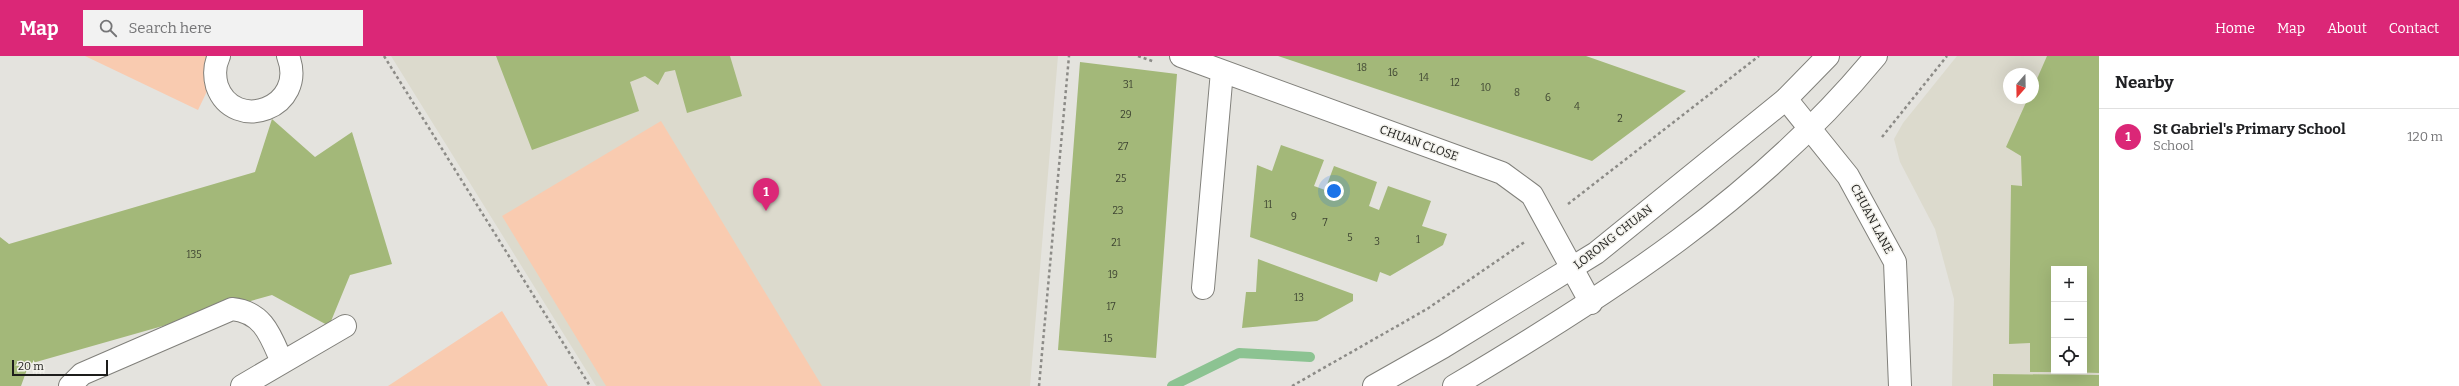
<!DOCTYPE html>
<meta charset="utf-8">
<style>
:root{--surface:#fff;--page:#f2f2f2;--text:#202124;--muted:#757577;--line:#e0e0e0;--accent:#db2777}
body{margin:0;font-family:Bitter,serif;background:var(--page);color:var(--text)}
.controls{position:absolute;right:12px;bottom:12px;display:grid;overflow:hidden;border-radius:0px;box-shadow:0 4px 16px #0002}
.controls button{width:36px;height:36px;display:grid;place-items:center;padding:0;border:0;border-bottom:1px solid var(--line);background:var(--surface);color:var(--text);font:20px sans-serif}
.compass{position:absolute;left:2003px;top:12px;width:36px;height:36px;border-radius:50%;background:var(--surface);box-shadow:0 4px 16px #0002;rotate:200deg}
.scale{position:absolute;left:12px;bottom:10px;width:96px;box-sizing:border-box;padding-left:4px;border:2px solid #1d1d1b;border-top:0;font-size:11px;line-height:14px;white-space:nowrap;color:#1d1d1b;-webkit-text-stroke:3px #f2f1eb;paint-order:stroke}
.you{position:absolute;left:1334px;top:135px;width:14px;height:14px;margin:-10px;border:3px solid #fff;border-radius:50%;background:#1a73e8;box-shadow:0 0 0 6px #1a73e833}
.badge{display:grid;place-items:center;width:26px;height:26px;border-radius:50%;background:var(--accent);color:#fff;font-size:13px;font-weight:700}
.pin{position:absolute;translate:-50% -33px;filter:drop-shadow(0 1px 2px #0008)}
.pin::after{content:'';position:absolute;top:21px;width:14px;height:12px;background:inherit;clip-path:polygon(0 0,100% 0,50% 100%)}
.list{margin:0;padding:0;list-style:none}
h2{display:flex;justify-content:space-between;align-items:center;height:52px;margin:0;padding:0 16px;font-size:17px}
h2 small{font-size:13px;font-weight:400;color:var(--muted)}
.list li{display:grid;grid-template-columns:26px 1fr auto;gap:12px;align-items:center;box-sizing:border-box;height:56px;padding:0 16px;border-top:1px solid var(--line)}
.list b{display:block;font-size:15px;white-space:nowrap}
.list p{margin:0;font-size:13px;white-space:nowrap;color:var(--muted)}
.list em{font-size:13px;font-style:normal;color:var(--muted)}
.icon{flex:none;width:22px;height:22px;fill:none;stroke:currentColor;stroke-width:2;stroke-linecap:round;stroke-linejoin:round}
.map{position:relative;flex:none;width:2099px;height:330px;overflow:hidden}
header{display:flex;align-items:center;gap:24px;box-sizing:border-box;height:56px;padding:0 20px;background:var(--accent);color:#fff}
header strong{font-size:19px}
nav{display:flex;gap:22px;margin-inline-start:auto;font-size:14px}
.search{width:280px;height:36px;background:var(--page);display:flex;align-items:center;gap:10px;box-sizing:border-box;padding:0 14px;border-radius:0px;color:var(--muted);font-size:15px}
main{display:flex}
aside{flex:1;background:var(--surface)}
.map>svg:first-child{display:block}
</style>
<header>
<strong>Map</strong>
<div class="search"><svg class="icon" aria-label="search" viewBox="0 0 24 24"><circle cx="10" cy="10" r="6"/><path d="M15 15l6 6"/></svg>Search here</div>
<nav><a>Home</a><a>Map</a><a>About</a><a>Contact</a></nav>
</header>
<main>
<div class="map">
<svg width="2099" height="330" viewBox="0 0 2099 330">
<rect width="100%" height="100%" fill="#e4e3de"/>
<path fill="#dcdacd" fill-rule="evenodd" d="M391,0H1058L1030,330H596Z
M1957,0H2099V330H1952L1954,243L1935,173L1900,106L1894,83L1903,67ZM2009,18H2033V42H2009ZM2054,213H2084V315H2054Z"/>
<path fill="#f9cbb0" d="M85,0H224L198,54Z
M661,65L822,330H606L502,160Z
M502,255L548,330H388Z"/>
<g fill="none" stroke-linecap="round" stroke-linejoin="round">
<path stroke="#8cc392" stroke-width="10" d="M1172,330L1239,297L1310,301"/>
</g>
<path fill="#a3b879" d="M496,0H730L742,40L687,57L675,14L665,16L658,29L645,20L630,26L639,55L532,94Z
M1278,0H1586L1686,35L1592,105Z
M2047,0H2099V317L2069,316L2084,315V213H2054V316H2030V287L2009,288L2011,129L2022,130L2021,100L2006,91L2028,42H2033V32Z
M1080,6L1177,18L1156,302L1058,294Z
M272,63L315,101L352,76L392,208L350,219L329,270L272,239L29,308L21,330H0V181L9,188L255,116Z
M1281,89L1324,104L1314,130L1325,134L1334,110L1377,126L1369,150L1379,154L1388,130L1431,145L1422,170L1447,178L1443,189L1390,220L1380,216L1377,226L1250,181L1257,109L1272,115Z
M1258,203L1353,238V245L1317,265L1242,272L1246,236H1256Z
M1993,318L2099,319V330H1993Z"/>
<g fill="none" stroke-linecap="round" stroke-linejoin="round">
<g stroke="#81807b" stroke-width="24">
<path id="minor" d="M219,0C214,10 214,19 217,30C234,78 308,52 288,0
M1181,0L1502,117L1532,139L1591,247
M1786,43L1848,120L1895,206L1900,330
M1203,232L1222,15
M70,330L82,318L232,253C264,256 271,281 282,306
M242,330L345,270"/>
</g>
<g stroke="#81807b" stroke-width="24">
<path id="major" d="M1374,330L1443,291L1596,197L1786,43L1828,0
M1454,330C1609,238 1760,141 1876,0"/>
</g>
<path stroke="#8c8b87" stroke-width="2.5" stroke-dasharray="3 3" stroke-linecap="butt" d="M384,0L590,330
M1138,0L1155,6
M1882,81L1947,0
M1568,148L1759,0
M1039,330L1069,0
M1292,330L1427,253L1526,185"/>
<use href="#minor" stroke="#fff" stroke-width="22"/>
<use href="#major" stroke="#fff" stroke-width="22"/>
</g>
<g text-anchor="middle" stroke-width="3" stroke-linejoin="round" paint-order="stroke">
<g font-size="10" fill="#3e4432">
<text x="1362" y="15">18</text>
<text x="1393" y="20">16</text>
<text x="1424" y="25">14</text>
<text x="1455" y="30">12</text>
<text x="1128" y="32">31</text>
<text x="1486" y="35">10</text>
<text x="1517" y="40">8</text>
<text x="1548" y="45">6</text>
<text x="1577" y="54">4</text>
<text x="1126" y="62">29</text>
<text x="1620" y="66">2</text>
<text x="1123" y="94">27</text>
<text x="1121" y="126">25</text>
<text x="1268" y="152">11</text>
<text x="1118" y="158">23</text>
<text x="1294" y="164">9</text>
<text x="1325" y="170">7</text>
<text x="1350" y="185">5</text>
<text x="1418" y="187">1</text>
<text x="1377" y="189">3</text>
<text x="1116" y="190">21</text>
<text x="194" y="202">135</text>
<text x="1113" y="222">19</text>
<text x="1299" y="245">13</text>
<text x="1111" y="254">17</text>
<text x="1108" y="286">15</text>
</g>
<g font-size="12" fill="#1d1d1b" stroke="#f2f1eb">
<text transform="translate(1419 87) rotate(20)" y="4">CHUAN CLOSE</text>
<text transform="translate(1872 163) rotate(62)" y="4">CHUAN LANE</text>
<text transform="translate(1613 181) rotate(-38)" y="4">LORONG CHUAN</text>
</g>
</g>
</svg>
<div class="controls">
<button>+</button>
<button>−</button>
<button><svg class="icon" aria-label="locate" viewBox="0 0 24 24"><circle cx="12" cy="12" r="6"/><path d="M12 2v4M12 18v4M2 12h4M18 12h4"/></svg></button>
</div>
<svg class="compass" viewBox="-18 -18 36 36"><path d="M0-13l5 13h-10z" fill="#e53935"/><path d="M0 13l5-13h-10z" fill="#757577"/></svg>
<div class="scale">20 m</div>
<div class="you"></div>
<div class="pin badge" style="left:766px;top:155px">1</div>
</div>
<aside>
<h2>Nearby<small></small></h2>
<ul class="list">
<li><span class="badge">1</span><div><b>St Gabriel's Primary School</b><p>School</p></div><em>120 m</em></li>
</ul>
</aside>
</main>
